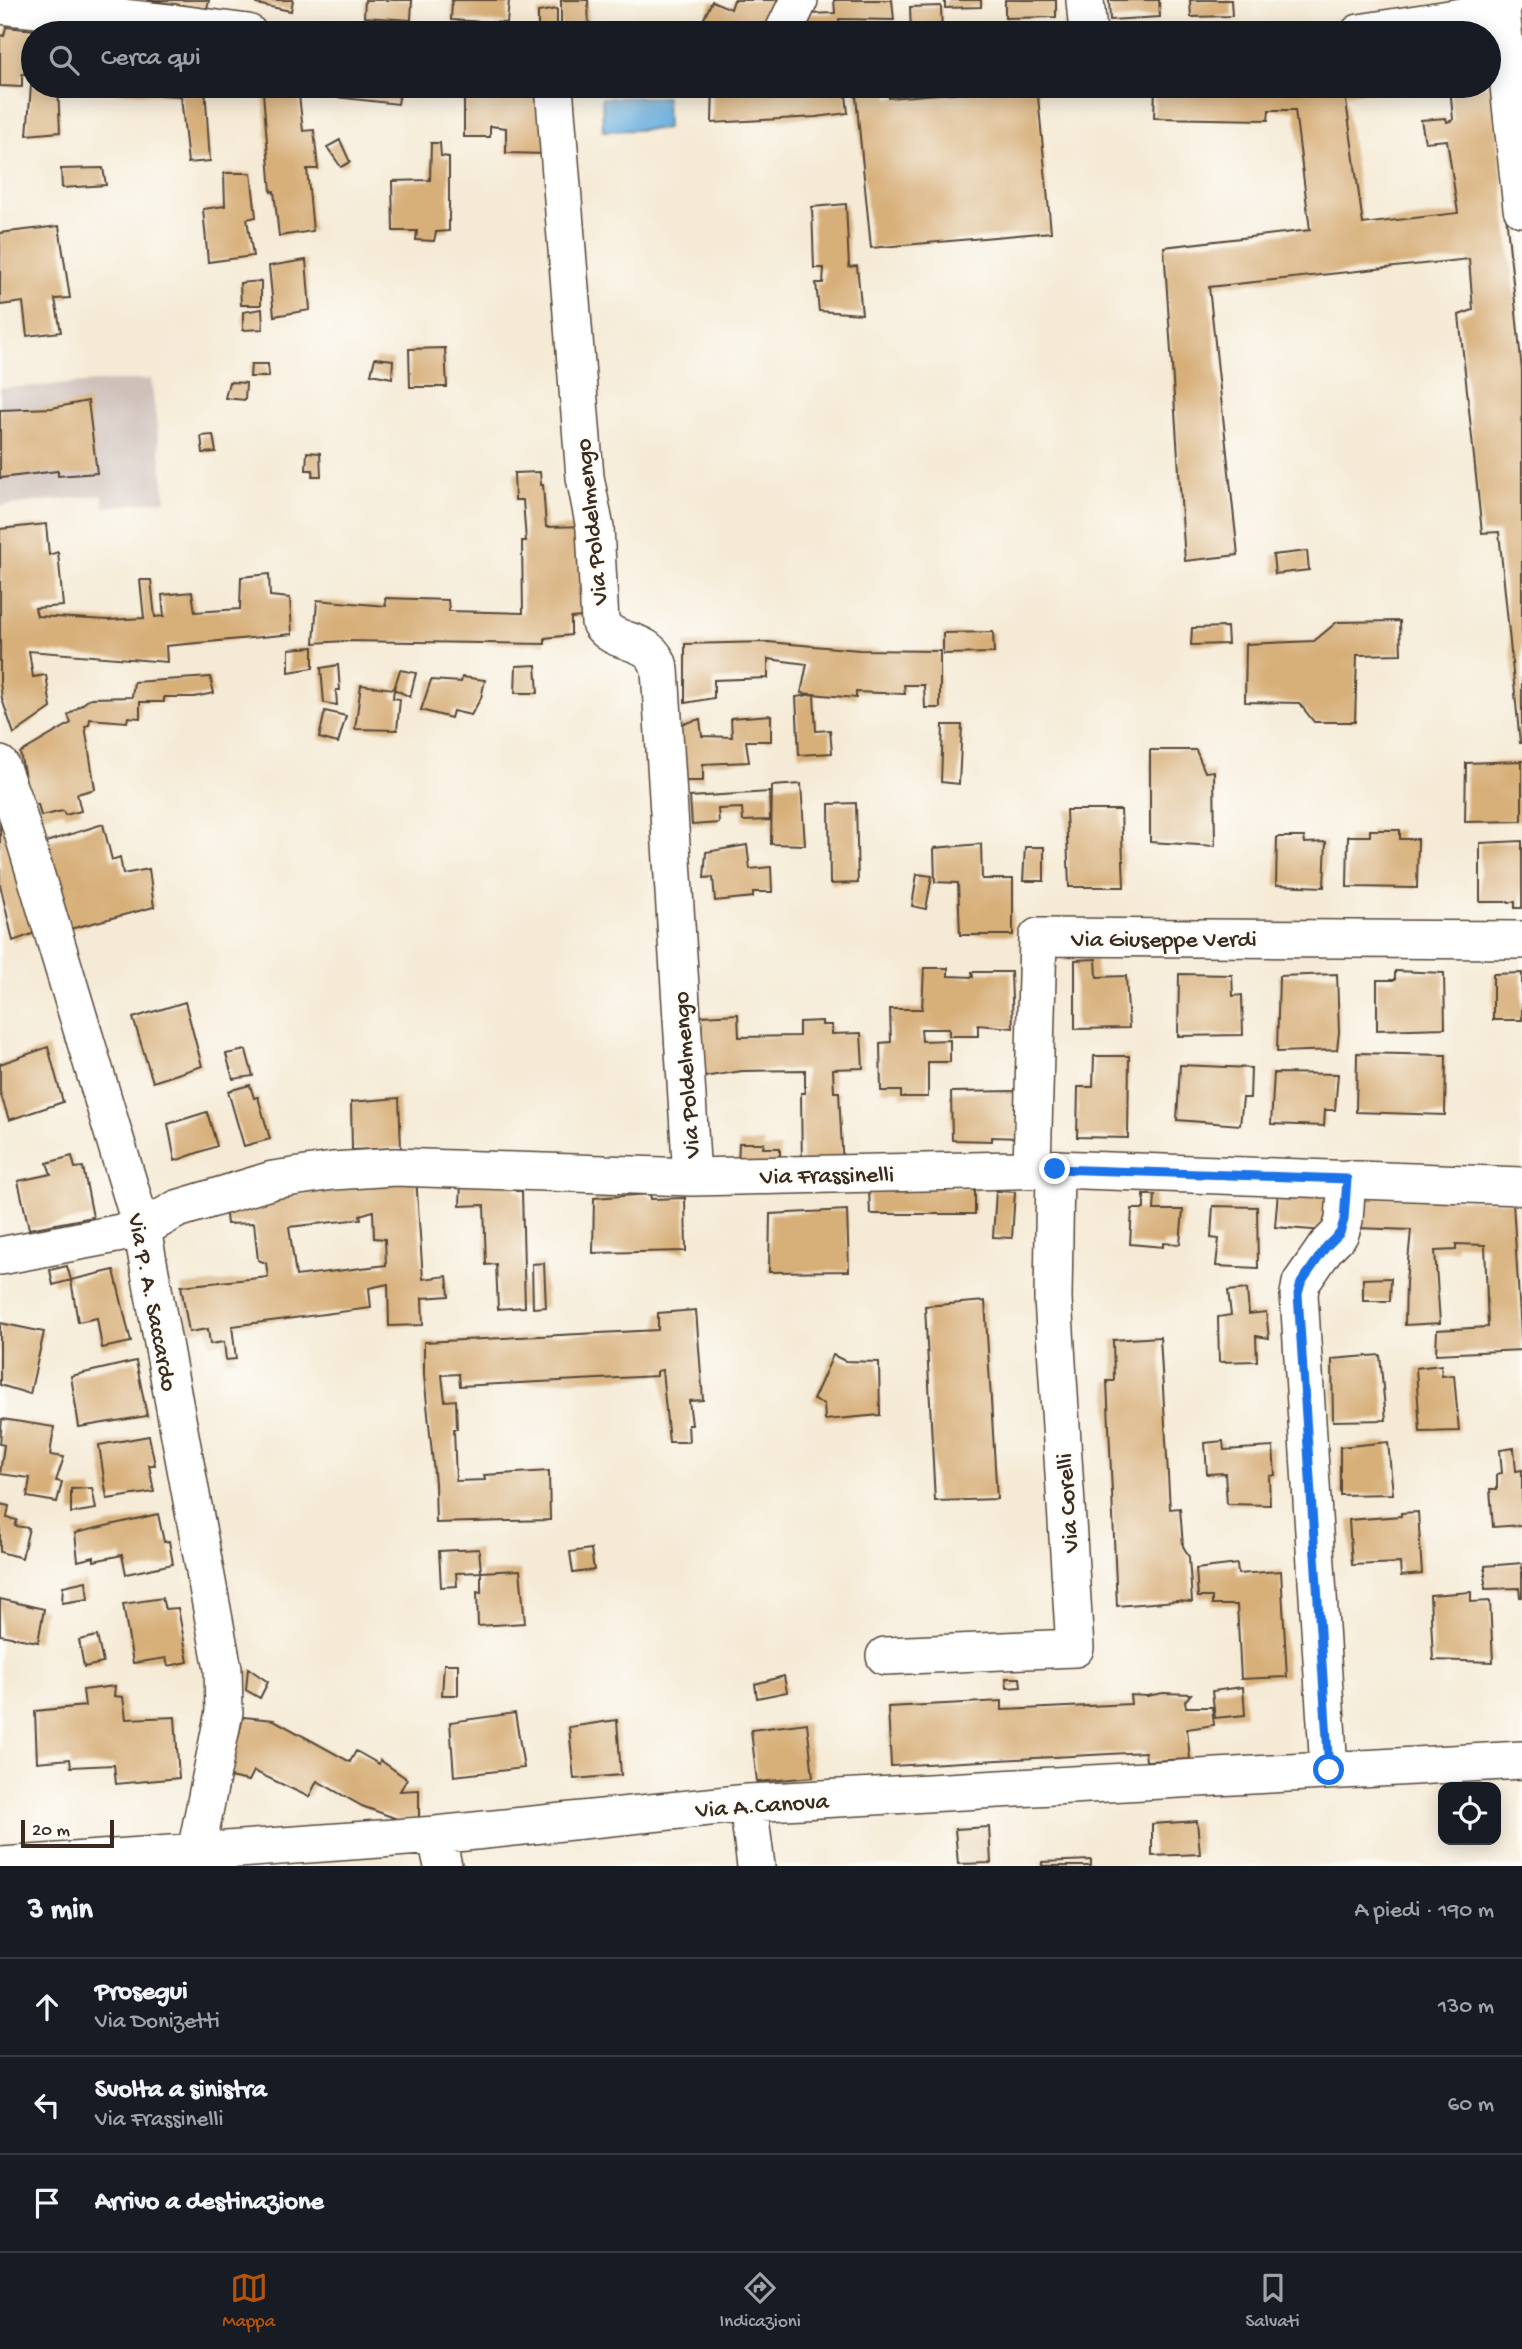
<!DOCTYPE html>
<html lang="it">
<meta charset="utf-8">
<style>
:root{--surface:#171b24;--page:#242831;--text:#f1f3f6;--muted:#9ea1a6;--line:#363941;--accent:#b45309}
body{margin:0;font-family:"Gochi Hand",sans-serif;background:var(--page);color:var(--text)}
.controls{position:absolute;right:21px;bottom:21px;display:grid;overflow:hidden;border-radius:14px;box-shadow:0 4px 18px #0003}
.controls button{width:63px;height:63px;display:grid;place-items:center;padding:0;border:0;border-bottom:2px solid var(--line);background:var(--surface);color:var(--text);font:35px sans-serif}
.scale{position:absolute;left:21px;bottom:18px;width:93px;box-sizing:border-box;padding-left:7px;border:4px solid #3b2a1e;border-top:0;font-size:19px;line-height:24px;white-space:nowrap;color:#3b2a1e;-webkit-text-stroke:5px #fdfcf7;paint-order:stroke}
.stop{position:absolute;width:21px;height:21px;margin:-16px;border:5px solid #1a73e8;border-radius:50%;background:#fff}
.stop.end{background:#1a73e8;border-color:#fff;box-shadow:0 2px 7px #0008}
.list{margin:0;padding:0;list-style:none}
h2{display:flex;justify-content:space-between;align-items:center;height:91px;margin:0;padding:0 28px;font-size:30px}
h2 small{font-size:23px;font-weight:400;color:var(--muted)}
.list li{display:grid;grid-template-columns:46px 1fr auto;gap:21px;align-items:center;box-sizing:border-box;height:98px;padding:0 28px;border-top:2px solid var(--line)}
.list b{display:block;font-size:26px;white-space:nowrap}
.list p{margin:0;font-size:23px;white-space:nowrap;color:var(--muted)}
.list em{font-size:23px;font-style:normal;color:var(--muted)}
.icon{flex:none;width:38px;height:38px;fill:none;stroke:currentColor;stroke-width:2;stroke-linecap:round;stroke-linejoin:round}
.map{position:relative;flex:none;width:1522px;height:1866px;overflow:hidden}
.search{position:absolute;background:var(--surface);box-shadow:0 4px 18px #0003;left:21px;right:21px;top:21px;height:77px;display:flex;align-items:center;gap:18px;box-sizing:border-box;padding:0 24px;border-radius:38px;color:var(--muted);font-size:26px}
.sheet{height:385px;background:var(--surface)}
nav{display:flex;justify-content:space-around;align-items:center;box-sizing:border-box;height:98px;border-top:2px solid var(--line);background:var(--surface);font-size:19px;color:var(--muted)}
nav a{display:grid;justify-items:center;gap:4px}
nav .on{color:var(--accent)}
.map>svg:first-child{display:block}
</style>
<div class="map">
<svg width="1522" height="1866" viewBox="0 0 1522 1866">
<rect width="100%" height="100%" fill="#fdfcf7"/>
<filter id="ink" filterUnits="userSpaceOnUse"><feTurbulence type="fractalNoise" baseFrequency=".0143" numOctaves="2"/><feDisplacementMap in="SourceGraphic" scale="14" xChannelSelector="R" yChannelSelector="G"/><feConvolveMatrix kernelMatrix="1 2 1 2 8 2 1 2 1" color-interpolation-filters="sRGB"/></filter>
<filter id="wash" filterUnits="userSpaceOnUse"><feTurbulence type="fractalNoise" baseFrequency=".00686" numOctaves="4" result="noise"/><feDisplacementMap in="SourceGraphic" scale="28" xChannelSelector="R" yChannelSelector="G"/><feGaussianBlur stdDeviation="1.57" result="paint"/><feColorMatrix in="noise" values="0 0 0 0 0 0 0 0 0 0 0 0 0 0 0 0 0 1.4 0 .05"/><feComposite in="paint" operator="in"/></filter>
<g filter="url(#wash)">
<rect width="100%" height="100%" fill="#f5ead5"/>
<path fill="#cfc0ba" d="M151,379L166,500L104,507L102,495L0,506V388Z"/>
<path fill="#66acdc" stroke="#506b7d" stroke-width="2" d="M666,97L667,129L603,131L602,98Z"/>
<g id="blocks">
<path fill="#d7af79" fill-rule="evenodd" d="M147,0H209L207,9Z
M257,0H293L291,11L256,4Z
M365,0H412L411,20L364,17Z
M452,0H509L507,23L451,20Z
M561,0H588L589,32L561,31Z
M734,0H781L766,33H719L701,25L712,1L731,9Z
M834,0H892L894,20L839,19L837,33H800L808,14L835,13Z
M945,0H981V7L945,8Z
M1005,0H1056V17L1005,18Z
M1109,0H1159L1160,17L1110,20Z
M1190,0H1231L1232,16L1191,17Z
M941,6L942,33H911L910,7Z
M557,9V30L538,31V12Z
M6,27L34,30L28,74H22V87L0,86V35L4,36Z
M1489,47L1522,371V743H1520L1499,532L1482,533L1459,315L1473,310L1469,259L1209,287L1238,555L1185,561L1164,247L1310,230L1295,110H1269L1268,120L1154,118L1155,86H1415V88L1345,94L1363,224L1458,213L1447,140L1425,142L1421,120L1446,118L1447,122L1453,120L1450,86H1489Z
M31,86H58L60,132L27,135Z
M116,86H205L210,161L188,163L181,96L116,92Z
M217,86H298L303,131L314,130L318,169H307L313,231L279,236L274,191L271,192L263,92L237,87V90Z
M309,86H401L398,104L307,94Z
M461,86H551L548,154L506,153V128L490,126V137H464V99H462Z
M713,86H845L848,113L816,117L712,123Z
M855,86H887L889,98L1037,86L1051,232L871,248Z
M340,140L350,162L341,167L327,147Z
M431,143H440L441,156L449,157V231L436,232L434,241L416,240L417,231H393L392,181L430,180Z
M103,168L106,185L62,188L61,169Z
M224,173H251L256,217L247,219L253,256L208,262L203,209L225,206Z
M846,204L849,267L857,266L862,314L819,311L816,283H823L824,268H814L812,207Z
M59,226L70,298L55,299L61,332L27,336L23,302L0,305V233Z
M306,260L310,310L274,316L269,266Z
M261,281V305H241L240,283Z
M262,309L263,329L243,330V312Z
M445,348L447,387H410L409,349Z
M375,358L393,360L392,378L371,374Z
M251,364H268L269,377H250Z
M229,382L246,383L245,400L225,398Z
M88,401L97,473L58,476V471L0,478V410L52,408Z
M213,435L216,452L203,453L201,436Z
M307,452L320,453L321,476H312L313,470H306Z
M540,472L541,485H543L546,527L589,526L594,616L571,618V635L545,638V644L345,641L314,643L317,600L386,606L385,598L448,600L449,611L523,613L522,541H526L523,500H515L514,473Z
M46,524L49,555L58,552L63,606L35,608L37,616L108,620L144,618L140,580H151L155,617L164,616L162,595L192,592L195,612L240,609L241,577L269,574L270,596L290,598L292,634L166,646L167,662L29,651L33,677L46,675L51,708L14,734L2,699L0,682V529Z
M1307,551L1309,570L1275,574L1273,555Z
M1400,621L1401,654L1357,655L1355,722H1314L1299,703L1245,702L1246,644L1314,641L1337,622Z
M1227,627L1228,644L1191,645L1192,628Z
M993,632L994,653L943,654V633Z
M768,642L859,650L940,651V708H925L924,685H904L905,694L856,692V698L801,693L807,664L768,659V678L714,680V698L685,703V644Z
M313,647V668L289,672V649Z
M338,665L340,690H336L337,705L324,703L321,668Z
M536,665L538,693H515L516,666Z
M400,670L416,673L410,697L394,689L393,698L400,699L397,730L355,729L361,685L394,689Z
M210,677L214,693L194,697H164V702H140V718L128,717L127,722L90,719L89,725L85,726L95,789L77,794L81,811L65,815L63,811L41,816L38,804L31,806L20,753L71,723L68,715L91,698L132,697L134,682Z
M462,677L485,680L481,698L471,715L453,711L451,718L421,710L431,680L461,682Z
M814,694L816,731L830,730L832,753L799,755L796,697Z
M325,711L346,716L338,743L319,738Z
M771,715V741H746L749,762L703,764V781H679V725L700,719L702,736L732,737L731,718Z
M943,725H962L959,784L941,782Z
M1150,750H1196L1205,772L1214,771L1215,846L1150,842Z
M1522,761V821L1465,822L1466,763Z
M801,784L805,845L771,844L772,786Z
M769,792L770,820L743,821L742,808L718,809L719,823L692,825L690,797Z
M856,803L858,883L830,884L829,804Z
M1066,810H1121L1124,887H1069Z
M0,811L38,932L13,941L0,884Z
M103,824L112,860L120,857L123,874L149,869L154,907L66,930L43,843Z
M1370,830H1400V839H1418L1417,888L1347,887L1348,836H1370Z
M1277,837H1304L1305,843L1326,842L1324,887L1276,885Z
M1522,841V908H1515V902H1480V843Z
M981,844L982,879H1013V935H960L958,883L935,882L934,848Z
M747,845L750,869L771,867L772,892H753V897L715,901L713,877L704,878L706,852Z
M1025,847H1044V881H1023Z
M917,874L932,876L926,909L912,906Z
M1096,959L1097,977L1126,976L1129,1028L1075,1029V960Z
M924,968H948V976L973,977L972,972H1011L1013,1028L978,1025V1036H949V1029H921L922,1041L950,1040V1062H928V1097H901V1091H881L880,1043L891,1042L890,1009H922Z
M1395,971L1444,973L1445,1028L1377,1030V980H1395Z
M1522,973V1020H1493V974Z
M1179,974L1232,975L1233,996L1242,995L1243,1035L1178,1036Z
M1337,974L1339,1032L1337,1050L1277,1052L1279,976Z
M185,1002L202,1066L153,1082L133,1018Z
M738,1014L739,1037L799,1036V1022L822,1021V1025H832V1034L861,1033L863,1068L833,1069L834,1092H839L843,1169H802L801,1093H805V1070L742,1071L703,1077L701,1016Z
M48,1047L63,1102L9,1120L0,1092V1064Z
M246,1050L253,1076L233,1079L226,1054Z
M1357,1053L1446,1055L1445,1115L1356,1112Z
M1094,1056H1129L1128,1138L1077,1137L1078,1087H1093Z
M1180,1065L1251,1068L1250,1098H1243L1240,1125L1177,1120Z
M1274,1073L1338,1074L1335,1110H1325L1324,1126L1271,1124Z
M250,1085L254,1098L258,1097L270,1139L244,1146L228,1091Z
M1017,1091L1019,1138L992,1137V1141L952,1140L951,1092Z
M399,1098L401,1148L352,1150L351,1102Z
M207,1112L217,1146L175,1161L168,1124Z
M739,1143H764L763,1148H780V1169L738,1165Z
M72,1156L75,1168L83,1167L93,1217L29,1229L18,1181L51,1174L47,1163Z
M416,1177L423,1279L447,1276L449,1296L422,1298L423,1325L389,1326L388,1284L369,1288L371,1308L232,1326L236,1359L226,1360L224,1342L210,1344L208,1329L189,1332L181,1286L268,1277L266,1263L258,1260L254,1223L227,1224L225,1206ZM373,1211L374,1238L385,1239L386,1265L296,1276L289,1227L361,1219L360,1215Z
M516,1179V1191H522L525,1307L498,1309L496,1264L486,1265L484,1205L460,1206L461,1182Z
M975,1188V1214H870L869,1189Z
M996,1191L1015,1192L1012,1238L993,1237Z
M1278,1191L1337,1193V1232L1275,1227Z
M650,1194L651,1199L685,1198L686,1251L593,1253L594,1198Z
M1360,1194L1513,1202L1522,1350L1436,1354L1437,1330L1488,1327L1485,1245L1456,1244V1250L1435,1251L1440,1323L1405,1325L1406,1282L1411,1230L1357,1228Z
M1144,1195H1155L1154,1210H1183L1180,1244L1163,1243V1247L1130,1244L1132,1209H1144Z
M1213,1206L1257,1207L1258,1268L1216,1266L1219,1239L1211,1238Z
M847,1210L849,1271L769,1272L770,1214Z
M544,1263L546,1307L533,1308L532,1264Z
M67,1266L71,1280L53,1285L50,1270Z
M114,1270L131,1342L102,1348L97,1318L78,1322L71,1280Z
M1391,1278L1390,1301H1363V1279Z
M1247,1289L1249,1314L1266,1312L1269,1338L1256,1336L1257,1361L1219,1362L1218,1317L1231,1315L1228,1291Z
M985,1301L997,1499L935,1501L925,1306Z
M696,1310L703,1400L689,1401L692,1425H688L689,1442H669L662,1370L657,1371V1376L460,1386L459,1374L442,1375L445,1401L456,1400L457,1429H454L456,1481L485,1480L484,1475L549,1471L550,1520L436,1523L435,1483L424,1375V1342L658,1330V1313Z
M0,1323L44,1332L30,1394L0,1385Z
M1160,1337L1170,1509L1180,1508L1183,1546L1189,1557L1192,1602L1176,1601L1117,1606L1107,1381H1114L1113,1340Z
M833,1355L845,1361L879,1362L880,1415L825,1420L824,1404L813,1400Z
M1380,1355L1386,1420L1333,1421L1332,1359Z
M136,1361L147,1416L79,1427L71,1376Z
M1441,1365L1442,1376L1454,1375L1459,1431L1420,1432L1416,1368Z
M2,1419L54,1427L50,1455L64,1457L56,1481L62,1482L57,1502L27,1497L30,1478L0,1474L4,1445L0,1444Z
M149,1436L155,1465H149L154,1492L107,1499L99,1445Z
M1223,1441L1224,1450L1273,1447L1275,1475L1269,1476L1270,1505L1227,1504L1225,1473L1207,1474L1205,1443Z
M1388,1442L1393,1494L1340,1495V1447Z
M1514,1448L1516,1471L1522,1470V1525L1493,1527L1490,1489H1497V1474L1502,1473L1500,1450Z
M92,1488L96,1509L71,1513V1489Z
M0,1504L9,1506L7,1518L17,1520L15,1526L29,1528L22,1558L0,1552Z
M1418,1512L1422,1574L1401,1576L1400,1563L1352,1565L1349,1520L1401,1516V1513Z
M158,1514L164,1542L169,1541L173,1564L126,1574L122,1555L94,1561V1557L78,1561L75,1533Z
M479,1549L481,1572L456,1573L457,1586L441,1587L439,1551Z
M591,1549L594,1570L573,1573L570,1552Z
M1522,1563V1597H1520L1519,1588L1485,1589V1566Z
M1237,1564L1238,1574L1281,1571L1287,1677L1241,1679L1237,1605H1212V1597H1198L1196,1569Z
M520,1570L525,1623L478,1626L477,1592L481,1593V1572Z
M86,1581L88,1599L62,1603L63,1586Z
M1471,1592V1602L1490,1601L1493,1662L1433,1660L1430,1595Z
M162,1598L165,1609L178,1608L188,1662L168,1666L166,1658L133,1663L123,1604Z
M0,1599L44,1609L38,1642L0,1635Z
M97,1636L103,1663L84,1667L79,1640Z
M444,1664H458V1695H442Z
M248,1668L268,1682L260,1698L246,1690Z
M784,1676L787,1692L757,1698L755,1684Z
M1006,1678H1020L1021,1687L1007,1688Z
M115,1686L114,1696L123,1697L126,1719L175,1717L179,1778L116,1784L114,1765L71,1767L70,1759L37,1762L35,1711L85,1706L83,1690Z
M1243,1687L1245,1715L1215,1718L1212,1691Z
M1163,1693L1191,1694L1185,1701L1186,1707H1212L1214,1725L1187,1729L1190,1759L1146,1761L1145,1752L891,1766L888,1707L1002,1701V1710L1131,1704L1130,1695L1147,1696Z
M515,1713L524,1768L454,1776L450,1722Z
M243,1717L274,1720L350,1762L356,1751L379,1764L380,1760L407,1779L400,1791L419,1790V1819L400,1820L362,1806L317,1781L309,1797L254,1771L249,1781L229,1777Z
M617,1720L621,1775L574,1779L569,1727Z
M807,1723L813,1777L757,1782L751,1730Z
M1197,1821L1200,1854L1152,1856V1824Z
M989,1827L991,1863L958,1864L955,1829Z
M1091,1860V1866H1042V1862Z"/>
</g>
</g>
<g filter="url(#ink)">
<use href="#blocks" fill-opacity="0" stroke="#574739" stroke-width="2"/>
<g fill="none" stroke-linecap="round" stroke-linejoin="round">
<g stroke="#574739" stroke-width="40">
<path id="minor" d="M1085,0L1088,33
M1505,0L1501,11L1522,208
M0,5L178,24L248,33
M783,33L799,0
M1359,33L1501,11
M554,86L585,477L595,528L600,623C616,648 651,634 660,670L692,1177
M0,765L15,806L142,1229L223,1669L224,1712L196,1852L189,1866
M1032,1169L1038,937L1522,940
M0,1256L142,1229L177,1209L273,1180L333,1171L395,1167L692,1177L1055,1169L1522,1186
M885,1656L1075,1648L1053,1299L1055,1169
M1329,1770L1299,1294L1301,1283L1326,1247L1340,1233L1344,1220L1347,1179
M748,1803L756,1866
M436,1835L443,1866
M2,1866L436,1835L748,1803L1522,1760"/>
</g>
<use href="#minor" stroke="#fff" stroke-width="37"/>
</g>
</g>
<g fill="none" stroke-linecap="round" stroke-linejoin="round" filter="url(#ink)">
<path stroke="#1a73e8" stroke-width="9" d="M1055,1169L1347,1179L1344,1220L1340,1233L1326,1247L1301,1283L1298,1294L1329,1770"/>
</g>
<g text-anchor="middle" stroke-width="5" stroke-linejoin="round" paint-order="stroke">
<g font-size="24" fill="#3b2a1e" stroke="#fdfcf7">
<text transform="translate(590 522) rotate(-96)" y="8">Via Poldelmengo</text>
<text x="1164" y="946">Via Giuseppe Verdi</text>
<text transform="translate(685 1075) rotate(-94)" y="8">Via Poldelmengo</text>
<text transform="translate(827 1174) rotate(-1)" y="8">Via Frassinelli</text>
<text transform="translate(154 1302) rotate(79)" y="8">Via P. A. Saccardo</text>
<text transform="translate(1066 1503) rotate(-94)" y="8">Via Corelli</text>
<text transform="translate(762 1804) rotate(-4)" y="8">Via A.Canova</text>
</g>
</g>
</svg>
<div class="controls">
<button><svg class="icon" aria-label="locate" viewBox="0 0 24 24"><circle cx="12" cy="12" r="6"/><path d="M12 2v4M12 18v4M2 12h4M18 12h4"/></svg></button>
</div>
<div class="scale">20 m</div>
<div class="stop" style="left:1329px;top:1770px"></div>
<div class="stop end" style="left:1055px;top:1169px"></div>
<div class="search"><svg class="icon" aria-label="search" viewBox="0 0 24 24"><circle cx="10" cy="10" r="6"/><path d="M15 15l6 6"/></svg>Cerca qui</div>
</div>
<section class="sheet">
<h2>3 min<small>A piedi · 190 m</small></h2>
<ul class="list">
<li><svg class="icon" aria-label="ahead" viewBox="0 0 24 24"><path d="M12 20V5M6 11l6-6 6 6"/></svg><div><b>Prosegui</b><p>Via Donizetti</p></div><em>130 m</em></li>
<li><svg class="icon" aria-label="left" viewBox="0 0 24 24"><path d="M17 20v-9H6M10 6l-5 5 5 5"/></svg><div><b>Svolta a sinistra</b><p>Via Frassinelli</p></div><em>60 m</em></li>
<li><svg class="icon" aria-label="arrive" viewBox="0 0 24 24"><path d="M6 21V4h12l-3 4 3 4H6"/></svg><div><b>Arrivo a destinazione</b></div></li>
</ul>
</section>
<nav>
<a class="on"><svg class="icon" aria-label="map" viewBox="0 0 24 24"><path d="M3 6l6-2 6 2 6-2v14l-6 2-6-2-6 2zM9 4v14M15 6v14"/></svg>Mappa</a>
<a><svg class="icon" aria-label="directions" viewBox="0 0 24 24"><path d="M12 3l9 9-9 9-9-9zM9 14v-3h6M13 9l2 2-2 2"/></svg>Indicazioni</a>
<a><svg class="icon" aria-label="saved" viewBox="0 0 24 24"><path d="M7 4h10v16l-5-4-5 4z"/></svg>Salvati</a>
</nav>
